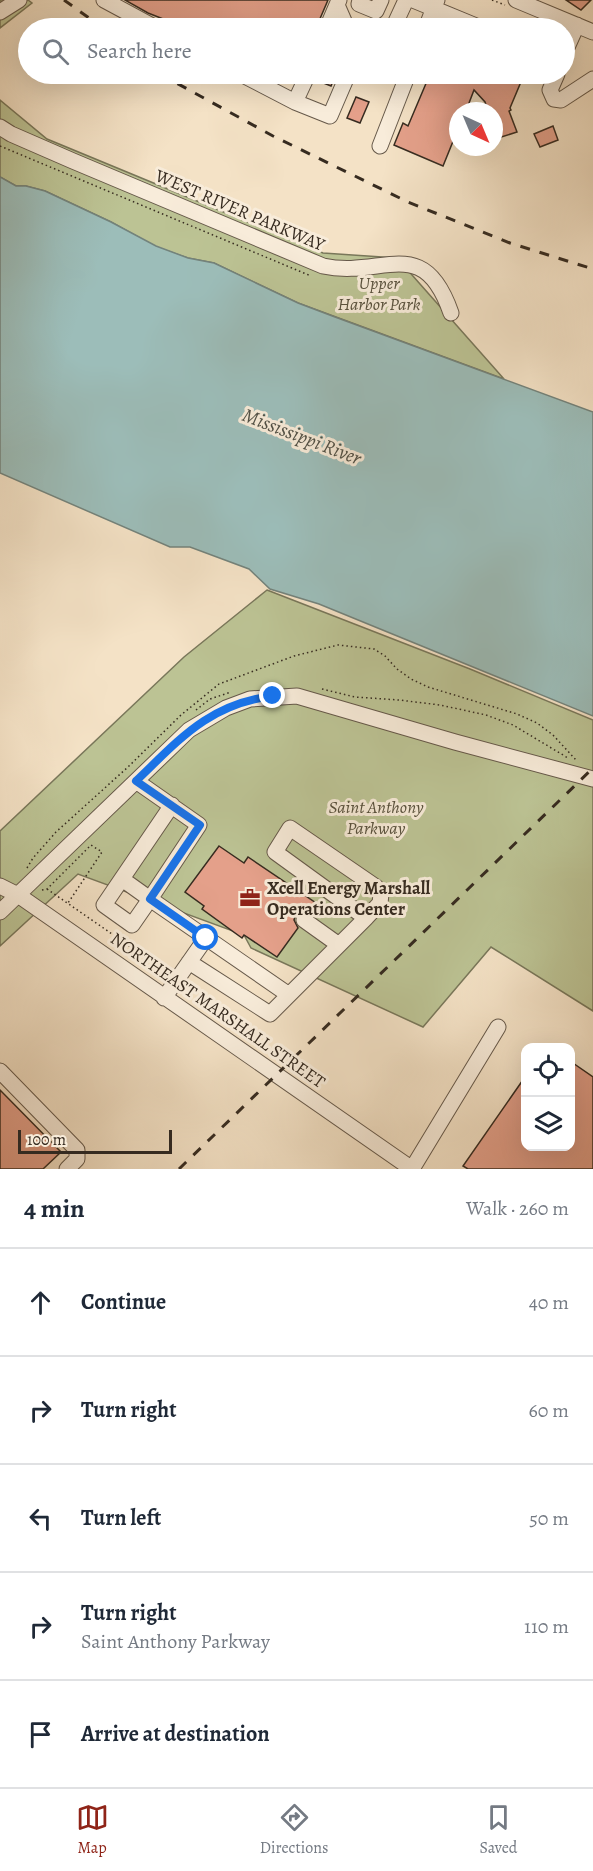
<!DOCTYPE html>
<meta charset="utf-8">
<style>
:root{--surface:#fff;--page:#f6f6f7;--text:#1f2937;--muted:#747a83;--line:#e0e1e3;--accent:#8f2418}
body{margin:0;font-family:Alegreya,serif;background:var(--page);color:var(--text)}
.controls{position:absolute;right:18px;bottom:18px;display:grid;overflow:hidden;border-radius:12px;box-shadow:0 6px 24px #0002}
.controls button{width:54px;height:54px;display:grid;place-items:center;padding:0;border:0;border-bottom:2px solid var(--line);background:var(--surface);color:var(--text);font:30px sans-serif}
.compass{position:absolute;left:449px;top:102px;width:54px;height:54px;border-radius:50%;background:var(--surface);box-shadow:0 6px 24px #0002;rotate:136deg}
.scale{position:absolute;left:18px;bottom:15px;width:154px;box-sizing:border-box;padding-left:6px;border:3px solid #362b20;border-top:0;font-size:16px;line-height:21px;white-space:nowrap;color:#362b20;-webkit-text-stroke:4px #f8ecda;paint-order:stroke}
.stop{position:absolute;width:18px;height:18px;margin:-14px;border:4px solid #1a73e8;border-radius:50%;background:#fff}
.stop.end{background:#1a73e8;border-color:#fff;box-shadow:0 2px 6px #0008}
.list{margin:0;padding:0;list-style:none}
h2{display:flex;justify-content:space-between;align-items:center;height:78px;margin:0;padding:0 24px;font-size:26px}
h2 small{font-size:20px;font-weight:400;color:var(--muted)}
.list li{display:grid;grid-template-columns:39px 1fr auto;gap:18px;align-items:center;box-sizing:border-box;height:108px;padding:0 24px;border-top:2px solid var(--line)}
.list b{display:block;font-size:22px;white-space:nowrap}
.list p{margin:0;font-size:20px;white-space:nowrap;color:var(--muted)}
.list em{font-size:20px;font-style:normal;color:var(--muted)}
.icon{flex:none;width:33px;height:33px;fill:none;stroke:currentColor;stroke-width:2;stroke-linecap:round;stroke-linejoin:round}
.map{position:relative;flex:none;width:593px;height:1169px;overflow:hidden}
.search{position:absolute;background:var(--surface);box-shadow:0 6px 24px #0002;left:18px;right:18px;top:18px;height:66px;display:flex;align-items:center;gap:15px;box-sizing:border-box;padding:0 21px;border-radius:33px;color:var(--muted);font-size:22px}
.sheet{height:618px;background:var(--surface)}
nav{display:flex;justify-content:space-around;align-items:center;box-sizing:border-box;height:84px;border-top:2px solid var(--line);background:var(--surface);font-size:16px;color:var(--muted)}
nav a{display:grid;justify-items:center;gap:3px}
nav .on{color:var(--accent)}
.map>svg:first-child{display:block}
</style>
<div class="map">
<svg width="593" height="1169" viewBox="0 0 593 1169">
<rect width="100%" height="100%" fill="#f4e2c6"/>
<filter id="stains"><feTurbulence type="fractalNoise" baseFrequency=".00333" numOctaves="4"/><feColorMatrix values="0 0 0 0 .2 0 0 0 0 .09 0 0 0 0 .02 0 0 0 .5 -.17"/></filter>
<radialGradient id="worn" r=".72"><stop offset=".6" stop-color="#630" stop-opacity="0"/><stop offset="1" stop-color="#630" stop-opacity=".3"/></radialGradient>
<path fill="#bcc394" stroke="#79775a" stroke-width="1.5" d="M0,0H28L32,3L0,28Z
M0,100L47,139L323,253L397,258L504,379L298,303L214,263L188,258L156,247L111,222L45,191L26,186H16L0,177Z
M267,590L470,669L593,720V1011L491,947L423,1027L251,948L244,935L78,874L0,946V831L184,657Z"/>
<path fill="#9cbdb9" stroke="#73837c" stroke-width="1.5" d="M0,177L16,186H26L45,191L111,222L156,246L188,258L214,263L298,303L335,317L593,412V716L319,604L270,589L249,569L190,547H170L0,473Z"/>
<path fill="#e4a08a" stroke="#362b20" stroke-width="1.5" d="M125,0H328L316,28H186L148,13Z
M566,0H591L581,10Z
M269,74H297L293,83Z
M318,74H336L331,86L316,80Z
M430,74H522L521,76L523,77L510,108L511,110L509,111L517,132L498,138L494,126V111H488L485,102L474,90L466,111H458V129L443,166L394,145L403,123L408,126Z
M356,97L369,102L360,123L347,118Z
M553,126L558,140L540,147L534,134Z
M219,846L244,863L248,857L316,903L310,912L304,910L296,914L294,920L298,928L277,957L244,935L242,938L202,909L204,906L185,892Z
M570,1061L593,1077V1169H468L463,1166L525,1077V1146H570Z
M0,1090L61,1152L43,1169H0Z"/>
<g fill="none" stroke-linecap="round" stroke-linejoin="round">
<g stroke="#66594a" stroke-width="17">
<path id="minor" d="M104,0L156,28
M360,0L359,4L376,11L381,0
M413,0L481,28
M516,0L593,32
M337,5L347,28
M0,12L19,0
M394,26L406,0
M327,28L339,0
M426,28L437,0
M564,54L577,25
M241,74L295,102L308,74
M557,74L550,90L554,99L561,100L593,79
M295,102L330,116L348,74
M0,127L11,134L73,161L323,266C383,279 423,232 451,313
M380,146L408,74
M136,781L199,825L150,899L289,995L366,918L380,903L381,894L376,887L290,828L275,852L366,918
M122,879L150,899L132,925L104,905L172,805
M0,886L18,895L412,1169
M0,912L189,730L226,708L250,699L297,696L455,742L593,779
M304,920L339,945
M189,962L270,1014L289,995
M164,998L206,938
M0,1071L77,1150V1159L67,1169
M412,1169L498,1027"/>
</g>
<path stroke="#362b20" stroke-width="1.5" stroke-dasharray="1.5 3" stroke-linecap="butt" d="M492,0L505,5
M0,146L311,276
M322,689L355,697L399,700L440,705L486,715L513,725L568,758
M196,710L210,699L231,692
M27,868L33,858L56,832L128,767L181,715L219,684L294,656L338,645L374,649L385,656L397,669L411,679L428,687L517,714L537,723L553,735L576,760
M47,889L167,972
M42,890L47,889L91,845L102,852L68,903"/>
<use href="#minor" stroke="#f8ecda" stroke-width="15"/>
<path stroke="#362b20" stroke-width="3" stroke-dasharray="10 10" stroke-linecap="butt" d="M64,0L103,28
M160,74L273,136L408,202L510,243L593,269
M179,1169L593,768"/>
</g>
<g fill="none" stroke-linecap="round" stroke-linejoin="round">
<path stroke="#1a73e8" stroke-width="8" d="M206,938L150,899L200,825L136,781C180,739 209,704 273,696"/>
</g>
<defs>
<g id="office-bare" transform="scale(1.62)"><path d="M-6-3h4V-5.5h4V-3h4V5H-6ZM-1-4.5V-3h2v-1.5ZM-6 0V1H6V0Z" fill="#8f2418" stroke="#f8ecda" stroke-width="2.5" paint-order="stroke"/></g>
</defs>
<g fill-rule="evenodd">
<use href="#office-bare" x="250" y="898"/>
</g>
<g text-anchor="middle" stroke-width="6" stroke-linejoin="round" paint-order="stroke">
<g font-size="18" fill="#362b20" stroke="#f8ecda">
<text transform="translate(240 210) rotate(23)" y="6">WEST RIVER PARKWAY</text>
<text transform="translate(218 1010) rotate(35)" y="6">NORTHEAST MARSHALL STREET</text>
</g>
<g font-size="18" font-style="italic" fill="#58513d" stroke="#f8ecda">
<text x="379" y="289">Upper<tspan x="379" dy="21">Harbor Park</tspan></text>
<text x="376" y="813">Saint Anthony<tspan x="376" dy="21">Parkway</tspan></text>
</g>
<g font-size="18" font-weight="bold" fill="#362b20" stroke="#f8ecda" text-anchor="start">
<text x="267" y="894">Xcell Energy Marshall<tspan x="267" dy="21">Operations Center</tspan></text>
</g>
<g font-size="20" font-style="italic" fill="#505046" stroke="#f8ecda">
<text transform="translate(302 436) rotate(21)" y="7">Mississippi River</text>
</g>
</g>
<rect width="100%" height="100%" filter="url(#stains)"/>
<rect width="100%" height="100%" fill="url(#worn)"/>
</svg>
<div class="controls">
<button><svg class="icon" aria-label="locate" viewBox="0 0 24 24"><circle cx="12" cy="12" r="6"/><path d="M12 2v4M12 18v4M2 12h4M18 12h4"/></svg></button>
<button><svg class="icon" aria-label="layers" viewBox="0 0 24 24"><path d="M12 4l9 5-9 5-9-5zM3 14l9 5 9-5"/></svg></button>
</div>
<svg class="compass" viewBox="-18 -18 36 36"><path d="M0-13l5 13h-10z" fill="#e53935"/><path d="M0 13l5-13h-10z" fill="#747a83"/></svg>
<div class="scale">100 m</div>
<div class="stop" style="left:206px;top:938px"></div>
<div class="stop end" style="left:273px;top:696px"></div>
<div class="search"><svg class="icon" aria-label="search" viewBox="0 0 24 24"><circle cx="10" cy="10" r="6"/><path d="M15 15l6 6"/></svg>Search here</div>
</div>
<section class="sheet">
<h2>4 min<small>Walk · 260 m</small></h2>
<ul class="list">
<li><svg class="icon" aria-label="ahead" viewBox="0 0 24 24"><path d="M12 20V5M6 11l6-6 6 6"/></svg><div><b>Continue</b></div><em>40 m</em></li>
<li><svg class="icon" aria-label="right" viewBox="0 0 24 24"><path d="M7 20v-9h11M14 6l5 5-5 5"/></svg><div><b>Turn right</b></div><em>60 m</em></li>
<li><svg class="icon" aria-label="left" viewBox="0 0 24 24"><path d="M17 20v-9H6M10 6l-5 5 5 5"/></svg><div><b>Turn left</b></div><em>50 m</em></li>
<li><svg class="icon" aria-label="right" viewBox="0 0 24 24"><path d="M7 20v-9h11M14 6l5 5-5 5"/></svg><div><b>Turn right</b><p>Saint Anthony Parkway</p></div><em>110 m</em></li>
<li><svg class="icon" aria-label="arrive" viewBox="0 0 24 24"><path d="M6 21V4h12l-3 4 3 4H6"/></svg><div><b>Arrive at destination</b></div></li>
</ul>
</section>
<nav>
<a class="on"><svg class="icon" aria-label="map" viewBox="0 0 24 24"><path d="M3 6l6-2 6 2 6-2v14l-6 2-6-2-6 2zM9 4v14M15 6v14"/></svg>Map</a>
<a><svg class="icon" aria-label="directions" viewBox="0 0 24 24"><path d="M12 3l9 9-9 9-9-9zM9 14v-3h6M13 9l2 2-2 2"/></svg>Directions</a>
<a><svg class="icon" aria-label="saved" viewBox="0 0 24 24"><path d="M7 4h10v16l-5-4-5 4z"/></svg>Saved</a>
</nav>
